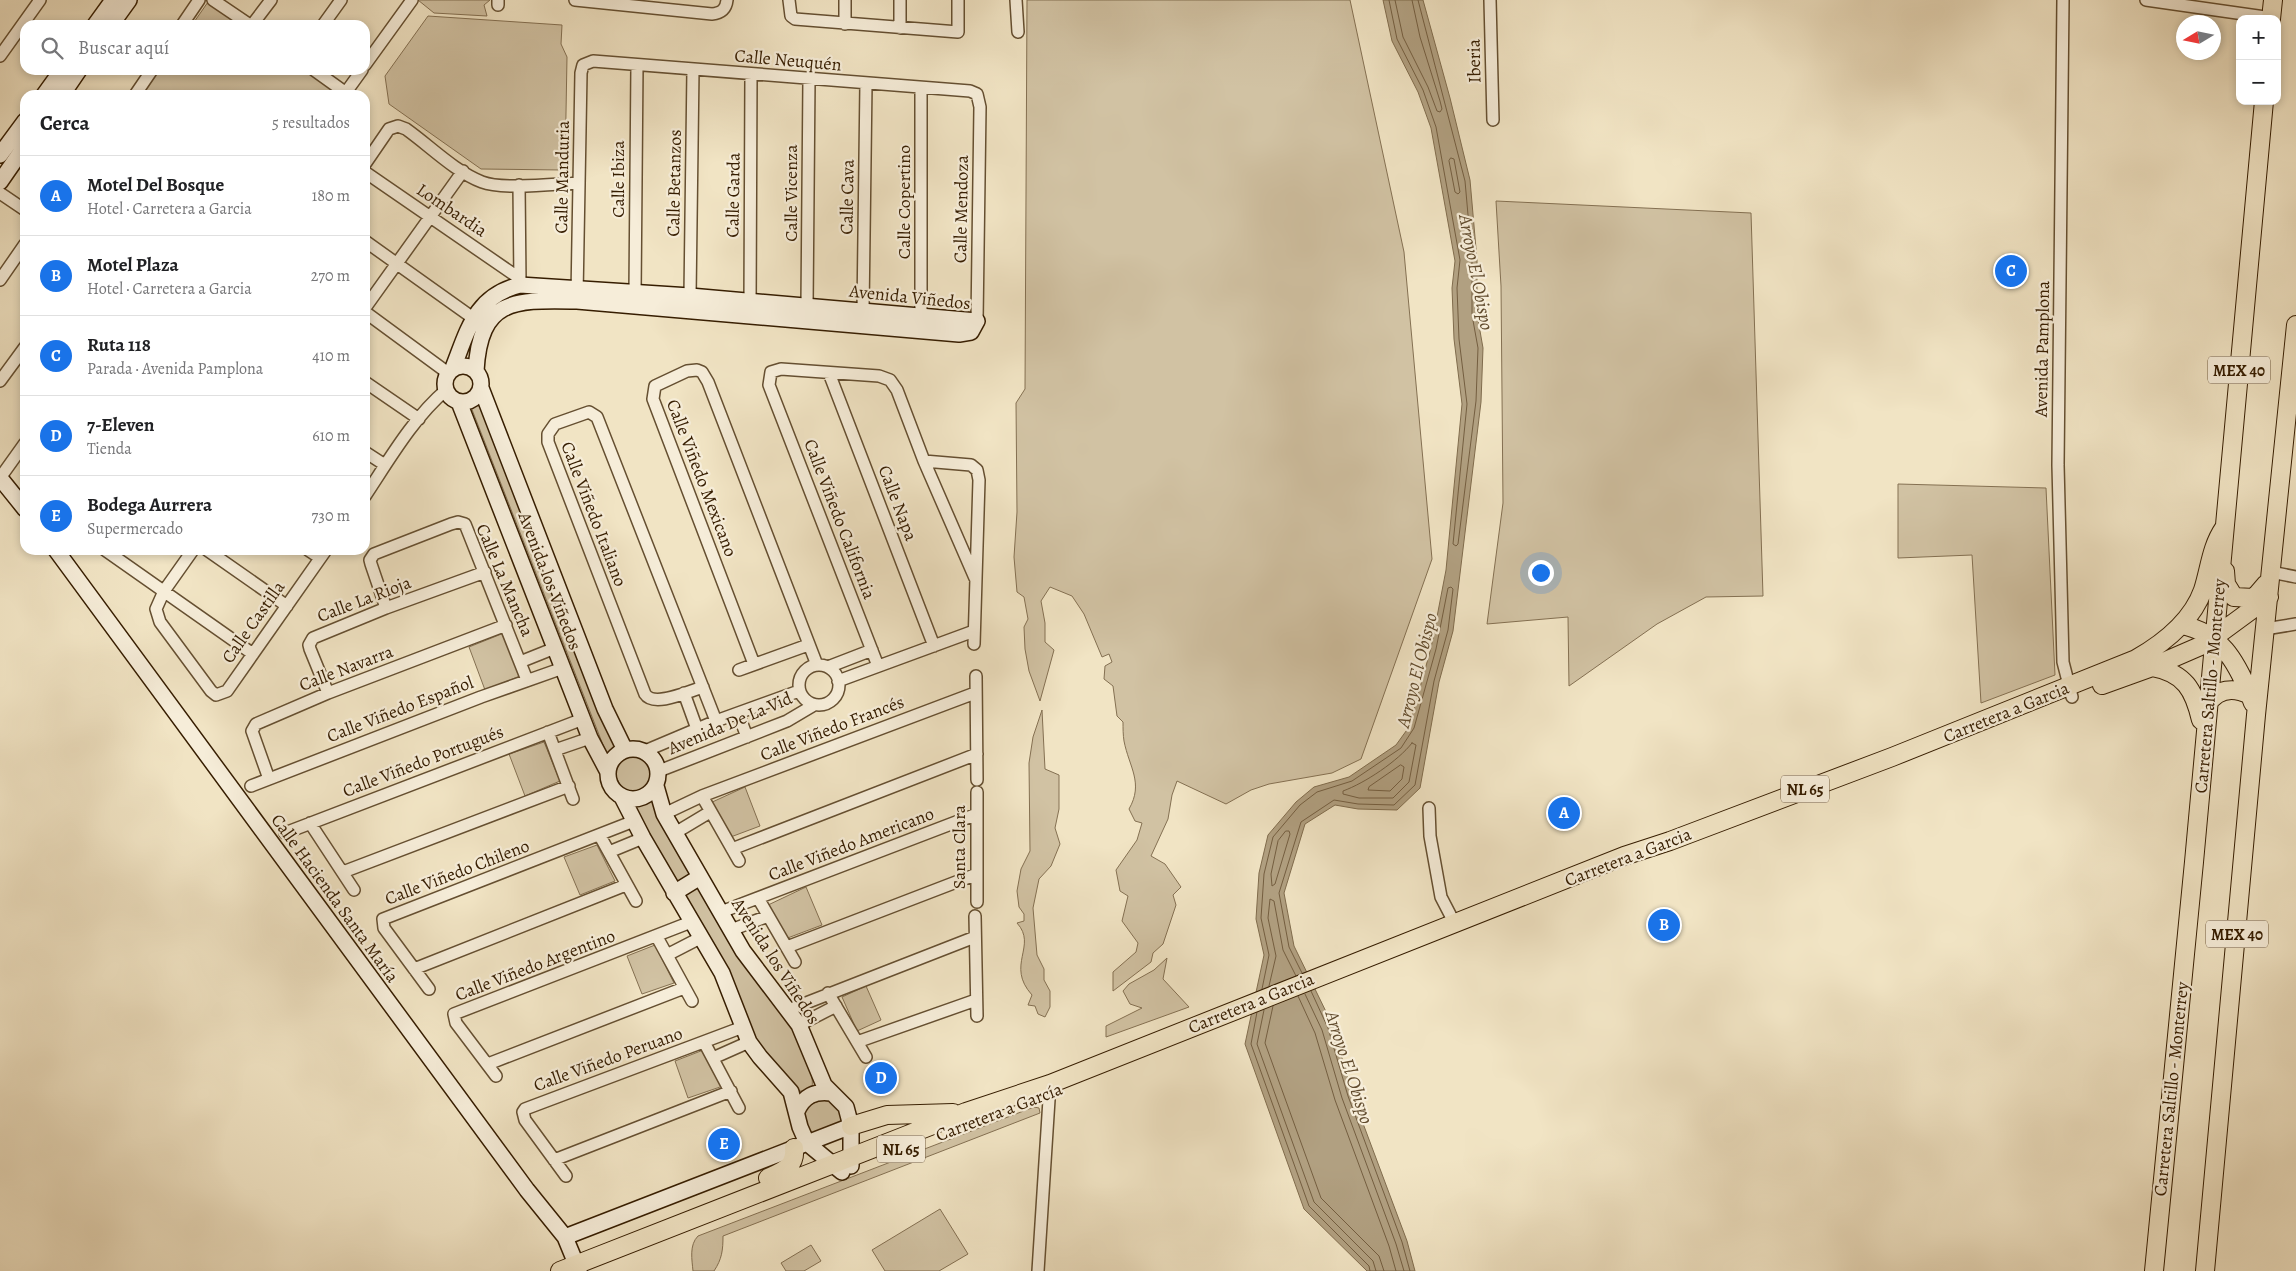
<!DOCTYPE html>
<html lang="es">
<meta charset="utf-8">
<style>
:root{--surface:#fff;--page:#f2f2f2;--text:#202124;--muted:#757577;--line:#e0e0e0;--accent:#1a73e8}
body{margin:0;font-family:Alegreya,serif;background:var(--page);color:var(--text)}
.controls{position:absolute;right:15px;top:15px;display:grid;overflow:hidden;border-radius:10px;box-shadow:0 2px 8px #0003}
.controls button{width:45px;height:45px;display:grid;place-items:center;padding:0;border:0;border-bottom:1px solid var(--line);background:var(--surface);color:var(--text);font:25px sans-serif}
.compass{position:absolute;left:2176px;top:15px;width:45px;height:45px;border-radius:50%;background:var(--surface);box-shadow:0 2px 8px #0003;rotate:260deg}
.you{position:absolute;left:1540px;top:572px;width:18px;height:18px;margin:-12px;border:4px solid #fff;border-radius:50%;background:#1a73e8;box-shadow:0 0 0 8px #1a73e833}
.badge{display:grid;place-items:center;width:32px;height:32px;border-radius:50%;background:var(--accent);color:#fff;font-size:16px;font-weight:700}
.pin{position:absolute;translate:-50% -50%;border:2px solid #fff;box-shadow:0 1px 5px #0006}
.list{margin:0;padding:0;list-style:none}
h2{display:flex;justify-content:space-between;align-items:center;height:65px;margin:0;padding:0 20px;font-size:21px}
h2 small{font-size:16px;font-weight:400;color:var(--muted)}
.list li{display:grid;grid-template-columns:32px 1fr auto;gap:15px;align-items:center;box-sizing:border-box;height:80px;padding:0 20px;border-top:1px solid var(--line)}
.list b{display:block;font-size:19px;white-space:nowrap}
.list p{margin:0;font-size:16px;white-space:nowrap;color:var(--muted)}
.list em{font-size:16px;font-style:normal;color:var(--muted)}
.icon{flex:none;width:28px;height:28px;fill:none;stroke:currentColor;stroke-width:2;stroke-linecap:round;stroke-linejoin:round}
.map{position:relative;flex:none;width:2296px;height:1271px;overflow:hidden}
.search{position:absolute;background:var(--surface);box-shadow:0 2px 8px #0003;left:20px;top:20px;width:350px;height:55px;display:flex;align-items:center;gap:12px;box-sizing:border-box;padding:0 18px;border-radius:15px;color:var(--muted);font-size:19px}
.panel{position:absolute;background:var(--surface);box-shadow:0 2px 8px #0003;left:20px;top:90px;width:350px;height:465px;border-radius:15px}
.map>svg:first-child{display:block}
</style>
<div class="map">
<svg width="2296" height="1271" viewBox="0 0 2296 1271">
<rect width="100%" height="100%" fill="#f1e4c4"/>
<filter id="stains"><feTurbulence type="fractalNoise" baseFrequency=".004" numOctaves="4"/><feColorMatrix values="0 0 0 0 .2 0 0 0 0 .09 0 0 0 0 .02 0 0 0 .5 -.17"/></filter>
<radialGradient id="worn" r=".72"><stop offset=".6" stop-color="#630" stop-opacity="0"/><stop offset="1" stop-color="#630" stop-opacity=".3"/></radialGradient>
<path fill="#d1c2a3" stroke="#847052" d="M418,0H490L484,5L487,16L434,13Z
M1027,0H1350L1404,252L1432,559L1361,759L1332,773L1269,784L1251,790L1226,804L1177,781L1172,795L1168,819L1151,856L1165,864L1181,887L1173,895L1176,905L1163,944L1153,953L1151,962L1113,991V972L1136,952L1138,943L1122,921L1128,896L1120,891L1116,870L1137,840L1142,823L1135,821L1129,809C1144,783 1129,767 1124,741C1123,735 1123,728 1123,722L1117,716L1113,686L1104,679L1105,666L1112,662L1109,654L1102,657L1084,614L1072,596L1050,587L1041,601L1045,623V642L1054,650L1040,701L1029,671L1025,649L1024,627L1028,619L1024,597L1017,592L1014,557L1017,512L1016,403L1025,389Z
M208,2L241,25H192Z
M428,16L562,25L561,44L567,57L565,168L562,170L481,169L389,104L385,76Z
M159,70H305L332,89L327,95H141Z
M1496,201L1751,213L1763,596L1706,597L1657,624L1569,686L1568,617L1487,624L1503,503L1501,286Z
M482,402L607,724L643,752L656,778V807L792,1024C799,1040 815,1071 812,1088L807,1091H797L762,1053L614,773L471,407Z
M1898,484L2046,488L2055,675L1981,703L1972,555L1898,558Z
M504,633L520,676L485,690L469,647Z
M1042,710L1045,769L1059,775V809L1055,828L1060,844L1051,866L1039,879L1033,908L1037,955L1044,969V980L1050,991V1007L1045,1017L1038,1014L1035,1006L1028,1005L1032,995C1005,965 1038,946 1017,923L1024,921V914L1019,907L1017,891L1021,869L1030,851L1029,763L1033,737Z
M544,742L560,781L525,796L509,754Z
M745,787L760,826L728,838L708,804Z
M597,845L615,881L580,895L564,857Z
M806,887L822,925L785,939L766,906Z
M655,945L674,983L642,994L627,956Z
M1167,958L1163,979L1189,1007L1106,1037V1026L1142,1008L1130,1004L1123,991L1129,984L1154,970Z
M866,986L881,1020L857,1031L842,997Z
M706,1049L723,1086L688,1098L675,1061Z
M822,1100L836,1103L846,1121L807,1137C803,1117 800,1107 822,1100Z
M1034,1107L1039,1108L1040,1113L723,1236C723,1250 722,1259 714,1271H693C692,1260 689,1245 698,1236Z
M940,1209L968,1254L939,1271H885L872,1250Z
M811,1245L821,1261L804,1271H786L781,1263Z"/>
<path fill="#b1a081" stroke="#806c4d" d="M1383,0H1423L1450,98L1470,180L1477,260V314L1483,348L1481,402L1453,631L1439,682L1420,788L1397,810L1358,809L1335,805L1305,824L1284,893L1294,946L1333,1026L1352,1094L1407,1241L1415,1271H1367L1304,1209L1245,1044L1264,955L1256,919L1259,873L1268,835L1296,802L1314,787L1349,777L1396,745L1409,727L1431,648L1446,570L1462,404L1454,339L1452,288L1455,261L1431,128L1418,92L1392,41Z"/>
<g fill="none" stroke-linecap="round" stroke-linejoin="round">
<path stroke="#745e40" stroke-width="1" d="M1389,0L1397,39L1423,90L1436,127L1460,260L1457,288L1459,339L1467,404L1453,544L1456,546L1458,544L1476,401L1478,348L1472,315V260L1465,181L1418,0
M1395,0L1403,37L1428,87L1437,111L1440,112L1442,109L1440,101L1420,37L1412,0
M1451,158L1454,159L1460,192L1458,194L1455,192L1449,161Z
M1412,743L1416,745L1409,782L1393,798H1359L1343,794V791C1365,783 1398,761 1412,743Z
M1401,765L1404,767L1402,779L1390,791L1368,790L1369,787Z
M1286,831H1289L1290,834L1275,884L1272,886L1271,874L1278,841Z
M1269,986L1276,956L1268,918L1270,899L1274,901L1283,950L1296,976
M1262,989L1269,955L1261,918L1264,874L1273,837L1300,805L1317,792L1352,781L1401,748L1414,728L1436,649L1448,588L1451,587L1453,589L1448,630L1434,681L1415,785L1394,805L1358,804L1334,800L1301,822L1279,893L1289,947L1302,973
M1311,991L1328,1028L1348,1096L1402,1242L1410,1271
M1305,994L1322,1030L1342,1098L1396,1244L1404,1271
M1298,996L1315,1033L1335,1100L1389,1246L1396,1271
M1273,1006L1265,1043L1321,1198L1379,1256L1384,1271
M1264,1010L1257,1044L1314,1202L1373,1261L1376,1271
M1257,1012L1251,1044L1309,1206L1369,1266L1370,1271"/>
<g stroke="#654f31" stroke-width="14">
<path id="street" d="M213,0L250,25
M498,0V5
M575,0L712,14C722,13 726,9 727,0
M789,0L791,16L795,19L958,32V0
M845,0V24
M1016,0L1018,32
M1490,0L1493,120
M2063,0L2058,465L2063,662L2072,697
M2146,0L2272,18
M182,25L199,0
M252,25L271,0
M323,25L341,0
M900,28V0
M0,56L40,0
M365,65L412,0
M314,70L346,93
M135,95L152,70
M344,95L362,70
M365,164L389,129L398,126L406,129C430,146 454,171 482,182C503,190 555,184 579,183
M365,172L519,278
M519,185L520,283
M0,193L25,210
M365,241L473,318
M0,280L25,244
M635,293L637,65
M577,295L581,73L583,65L593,61L970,91L977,94L980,107L977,321
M690,296L693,69
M807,306L809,79
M750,307L751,74
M365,308L463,171
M863,311L866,83
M365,312L448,373
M921,317V88
M829,373L934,646
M0,381L25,347
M365,382L419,419
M365,452L385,465
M924,461L971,465L977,470L979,480L974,644
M0,478L25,443
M365,496C389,460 413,418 446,390
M105,550L253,654
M193,550L164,591L156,609L160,622L211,691L216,695L227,691L326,550
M207,550L287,606
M308,550L320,558
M2271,572L2296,577
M386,608L371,564L370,560L374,554L451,524L458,522L465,524L527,680
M2265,629L2296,624
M520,662L555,648
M754,664L653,399L655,386L687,371L697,370L702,372L708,382L817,665
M799 685a20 20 0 1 1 40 0a20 20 0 1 1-40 0Z
M878,666L769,385L771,372L781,369L879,376L890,380L897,390L924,461L975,578
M828,667L872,650
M739,670L808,645
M976,676L977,780
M838,681L974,631
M703,687C689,691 654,708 645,694L548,442V434L555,424L589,412L597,417L716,721
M328,693L310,649L309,645L313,638L386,608L485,572
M684,693L697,729
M738,713L747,737
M548,732L573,799
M555,750L590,738
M645,751L716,721L799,691
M659,771L787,721L814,705
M269,779L252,731L256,724L328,693L506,625
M251,786L481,697L563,668
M977,792V902
M702,796L739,861
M1429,808L1430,836L1441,897L1455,924
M664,814L702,796L975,693
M310,823L354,890
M285,833L583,719
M675,833L710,812
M600,836L636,901
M732,849L977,754
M609,852L643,838
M343,872L569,786
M758,898L795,962
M721,912L977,814
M975,916L977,1016
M731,930L768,916
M657,937L692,1001
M787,947L977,874
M667,955L700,938
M414,969L626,885
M429,989L384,928L383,919L634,821
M828,993L866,1057
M788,1010L975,937
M799,1025L836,1006
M704,1042L739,1108
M857,1042L976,1000
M713,1058L749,1042
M488,1064L684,988
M496,1076L456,1023L454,1014L691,922
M554,1160L731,1091
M566,1176L525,1120L523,1112L525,1109L743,1027
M1038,1271L1050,1084"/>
</g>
<g stroke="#361d00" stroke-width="18">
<path id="secondary" d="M95,25L113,0
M111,25L129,0
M44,95L62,70
M62,95L79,70
M0,155L25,121
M0,182L25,146
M445 384a18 18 0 1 1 36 0a18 18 0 1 1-36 0Z
M453,368C468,330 475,296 520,285L690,296L977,321L971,332L959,334L577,301C516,300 480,297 476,371
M481,388L605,709L625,750
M459,402L590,738L608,772
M0,478L25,509
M56,550L527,1190L565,1237L579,1271
M608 774a25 25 0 1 1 50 0a25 25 0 1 1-50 0Z
M656,786L664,814L743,951L799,1025L824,1085L846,1107L851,1126V1166
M622,797L643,838L722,973L749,1042L760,1057L791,1092L800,1127L807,1143L842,1172
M674,893L700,877
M797,1111C804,1096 814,1091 831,1093
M565,1237L851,1126"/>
</g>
<g stroke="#361d00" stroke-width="20">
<path id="primary" d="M2271,19L2273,0
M2225,571L2226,584L2234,597L2254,598L2266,584
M2181,625C2220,632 2236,661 2250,695
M2152,667C2185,673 2194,690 2201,720
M2102,685L2152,667L2205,644L2269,597
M2207,705C2217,688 2234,687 2250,695L2253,703
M851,1126L887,1115L953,1113
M768,1178C783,1171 796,1167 794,1148
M560,1271L966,1112L1050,1084L1624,856L1670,841L1892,757L2136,659C2164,643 2192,621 2203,590C2210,568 2211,547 2224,528
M2154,1271L2194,862L2264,101
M2205,1271L2256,715L2296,325"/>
</g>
<use href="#street" stroke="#f6edd9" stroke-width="11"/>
<use href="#secondary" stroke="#f6edd9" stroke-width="15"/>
<use href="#primary" stroke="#f1e4c4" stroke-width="18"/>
</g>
<g text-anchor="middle" stroke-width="4.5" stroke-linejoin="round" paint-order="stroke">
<g fill="#f6edd9" stroke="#705b41" stroke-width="1">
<rect x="2208" y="356.5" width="62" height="27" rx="4"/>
<rect x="1781" y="775.5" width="48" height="27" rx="4"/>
<rect x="2206" y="920.5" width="62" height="27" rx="4"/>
<rect x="877" y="1135.5" width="48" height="27" rx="4"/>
</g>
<g font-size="16" font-weight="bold" fill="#361d00">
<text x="2239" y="376">MEX 40</text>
<text x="1805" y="795">NL 65</text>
<text x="2237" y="940">MEX 40</text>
<text x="901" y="1155">NL 65</text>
</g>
<g font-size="18" fill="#361d00" stroke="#f6edd9">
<text transform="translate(788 60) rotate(5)" y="6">Calle Neuquén</text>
<text transform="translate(1474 61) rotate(-91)" y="6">Iberia</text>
<text transform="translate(562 177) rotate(-89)" y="6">Calle Manduria</text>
<text transform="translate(618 179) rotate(-90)" y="6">Calle Ibiza</text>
<text transform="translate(674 183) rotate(-89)" y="6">Calle Betanzos</text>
<text transform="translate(791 193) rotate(-90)" y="6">Calle Vicenza</text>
<text transform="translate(733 195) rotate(-89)" y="6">Calle Garda</text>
<text transform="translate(847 197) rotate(-89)" y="6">Calle Cava</text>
<text transform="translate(904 202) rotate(-90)" y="6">Calle Copertino</text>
<text transform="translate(961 209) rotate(-89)" y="6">Calle Mendoza</text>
<text transform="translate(452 210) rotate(34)" y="6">Lombardia</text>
<text transform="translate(910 297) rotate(6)" y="6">Avenida Viñedos</text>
<text transform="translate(2042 349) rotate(-89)" y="6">Avenida Pamplona</text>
<text transform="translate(702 478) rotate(69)" y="6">Calle Viñedo Mexicano</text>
<text transform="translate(898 503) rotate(69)" y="6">Calle Napa</text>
<text transform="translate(594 514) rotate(69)" y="6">Calle Viñedo Italiano</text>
<text transform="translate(840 519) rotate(69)" y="6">Calle Viñedo California</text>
<text transform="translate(505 580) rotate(67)" y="6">Calle La Mancha</text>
<text transform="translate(550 581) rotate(69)" y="6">Avenida los Viñedos</text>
<text transform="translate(364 599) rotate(-21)" y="6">Calle La Rioja</text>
<text transform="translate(253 622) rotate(-55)" y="6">Calle Castilla</text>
<text transform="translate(346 668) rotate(-21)" y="6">Calle Navarra</text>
<text transform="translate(2210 686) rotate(-85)" y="6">Carretera Saltillo - Monterrey</text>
<text transform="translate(400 709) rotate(-21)" y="6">Calle Viñedo Español</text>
<text transform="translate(2006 712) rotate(-22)" y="6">Carretera a Garcia</text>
<text transform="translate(730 723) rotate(-23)" y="6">Avenida De La Vid</text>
<text transform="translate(832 728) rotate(-21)" y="6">Calle Viñedo Francés</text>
<text transform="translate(423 761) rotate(-21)" y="6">Calle Viñedo Portugués</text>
<text transform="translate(851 844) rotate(-21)" y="6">Calle Viñedo Americano</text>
<text transform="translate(959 847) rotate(-90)" y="6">Santa Clara</text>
<text transform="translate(1628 857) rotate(-21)" y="6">Carretera a Garcia</text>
<text transform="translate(457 872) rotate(-21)" y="6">Calle Viñedo Chileno</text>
<text transform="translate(335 898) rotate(54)" y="6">Calle Hacienda Santa María</text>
<text transform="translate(776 961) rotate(57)" y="6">Avenida los Viñedos</text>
<text transform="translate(535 965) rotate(-21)" y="6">Calle Viñedo Argentino</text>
<text transform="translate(1251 1003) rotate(-22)" y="6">Carretera a Garcia</text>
<text transform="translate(608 1059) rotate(-20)" y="6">Calle Viñedo Peruano</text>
<text transform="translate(2171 1089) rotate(-84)" y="6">Carretera Saltillo - Monterrey</text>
<text transform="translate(999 1112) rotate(-21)" y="6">Carretera a García</text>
</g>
<g font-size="19" font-style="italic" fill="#614b2d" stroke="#f6edd9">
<text transform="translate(1477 272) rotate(79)" y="7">Arroyo El Obispo</text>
<text transform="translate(1416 670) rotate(-76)" y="7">Arroyo El Obispo</text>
<text transform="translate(1350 1067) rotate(72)" y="7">Arroyo El Obispo</text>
</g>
</g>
<rect width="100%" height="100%" filter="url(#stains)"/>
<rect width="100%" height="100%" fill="url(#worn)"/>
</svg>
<div class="controls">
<button>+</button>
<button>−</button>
</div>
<svg class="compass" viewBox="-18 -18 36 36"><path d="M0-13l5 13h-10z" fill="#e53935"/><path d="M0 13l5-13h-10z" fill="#757577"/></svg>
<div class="you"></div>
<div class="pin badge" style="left:1564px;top:813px">A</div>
<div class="pin badge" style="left:1664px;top:925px">B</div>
<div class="pin badge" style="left:2011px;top:271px">C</div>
<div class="pin badge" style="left:881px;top:1078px">D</div>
<div class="pin badge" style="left:724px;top:1144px">E</div>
<div class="search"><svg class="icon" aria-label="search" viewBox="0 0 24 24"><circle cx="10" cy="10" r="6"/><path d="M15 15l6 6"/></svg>Buscar aquí</div>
<section class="panel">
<h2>Cerca<small>5 resultados</small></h2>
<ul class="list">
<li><span class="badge">A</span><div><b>Motel Del Bosque</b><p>Hotel · Carretera a Garcia</p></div><em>180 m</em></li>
<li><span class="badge">B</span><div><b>Motel Plaza</b><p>Hotel · Carretera a Garcia</p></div><em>270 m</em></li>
<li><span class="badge">C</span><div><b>Ruta 118</b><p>Parada · Avenida Pamplona</p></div><em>410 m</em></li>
<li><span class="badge">D</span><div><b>7-Eleven</b><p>Tienda</p></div><em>610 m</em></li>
<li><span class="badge">E</span><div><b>Bodega Aurrera</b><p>Supermercado</p></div><em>730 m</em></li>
</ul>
</section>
</div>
